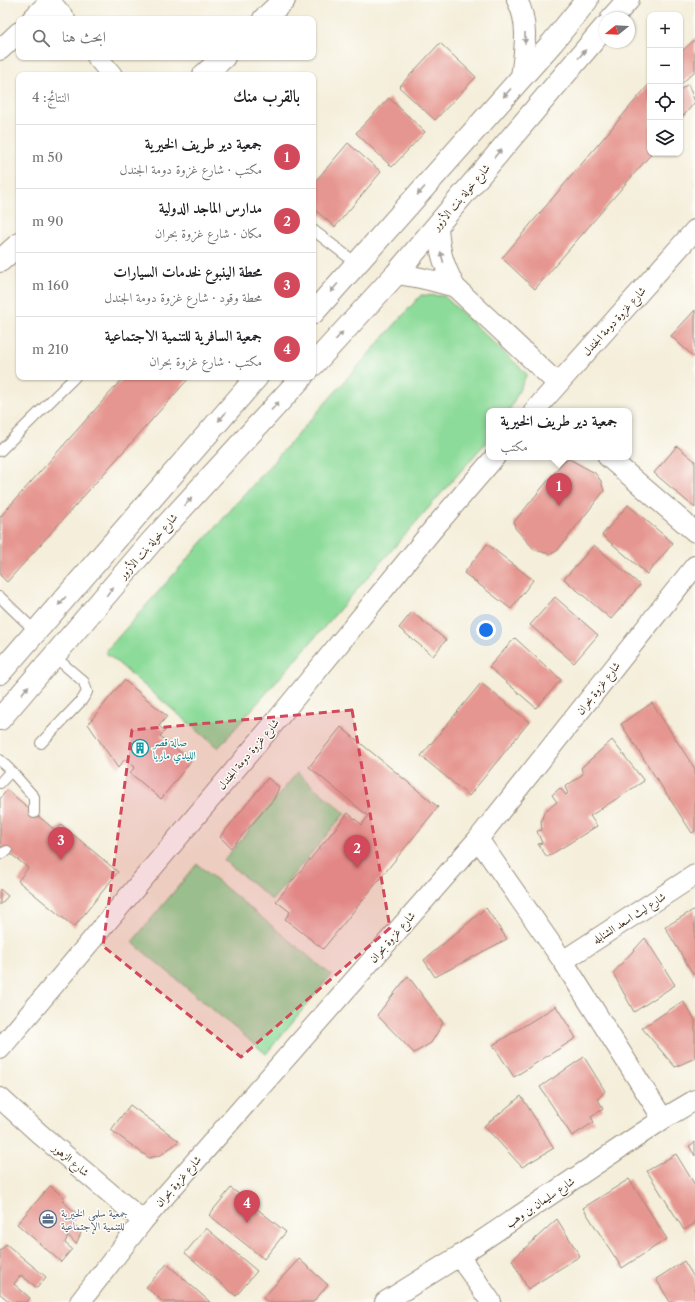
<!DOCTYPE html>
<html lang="ar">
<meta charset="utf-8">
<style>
:root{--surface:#fff;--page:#f2f2f2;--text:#202124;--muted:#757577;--line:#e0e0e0;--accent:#d1495b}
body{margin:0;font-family:"Libre Caslon Text",Amiri,serif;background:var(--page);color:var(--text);direction:rtl}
.controls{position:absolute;right:12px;top:12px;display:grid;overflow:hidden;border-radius:8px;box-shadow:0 1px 3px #0004}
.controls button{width:36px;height:36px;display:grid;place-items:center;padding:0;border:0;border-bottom:1px solid var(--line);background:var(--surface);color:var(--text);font:20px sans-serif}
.compass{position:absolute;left:599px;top:12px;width:36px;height:36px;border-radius:50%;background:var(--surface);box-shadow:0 1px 3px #0004;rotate:252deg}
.you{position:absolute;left:486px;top:630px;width:14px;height:14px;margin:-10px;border:3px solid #fff;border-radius:50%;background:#1a73e8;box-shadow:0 0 0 6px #1a73e833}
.badge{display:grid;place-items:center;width:26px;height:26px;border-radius:50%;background:var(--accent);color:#fff;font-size:13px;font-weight:700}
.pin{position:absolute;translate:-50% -33px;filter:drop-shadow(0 1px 2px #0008)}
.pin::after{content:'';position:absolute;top:21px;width:14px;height:12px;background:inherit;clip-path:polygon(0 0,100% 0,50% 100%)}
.popup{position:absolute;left:486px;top:408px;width:146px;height:52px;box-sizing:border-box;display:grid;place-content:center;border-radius:8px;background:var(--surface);filter:drop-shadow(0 1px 3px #0005);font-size:13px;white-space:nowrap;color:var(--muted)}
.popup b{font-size:15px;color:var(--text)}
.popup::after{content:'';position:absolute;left:50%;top:100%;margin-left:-8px;border:8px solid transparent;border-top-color:var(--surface)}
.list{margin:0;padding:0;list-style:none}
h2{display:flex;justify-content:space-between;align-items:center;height:52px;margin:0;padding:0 16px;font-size:17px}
h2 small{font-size:13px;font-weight:400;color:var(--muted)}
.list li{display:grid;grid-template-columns:26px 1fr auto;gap:12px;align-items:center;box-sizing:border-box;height:64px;padding:0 16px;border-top:1px solid var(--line)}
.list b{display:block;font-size:15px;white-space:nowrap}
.list p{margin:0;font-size:13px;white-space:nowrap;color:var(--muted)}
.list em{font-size:13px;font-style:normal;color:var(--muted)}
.icon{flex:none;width:22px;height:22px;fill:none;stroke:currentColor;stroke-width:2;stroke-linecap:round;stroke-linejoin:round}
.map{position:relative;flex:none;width:695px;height:1302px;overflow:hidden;direction:ltr}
.search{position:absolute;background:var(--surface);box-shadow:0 1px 3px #0004;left:16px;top:16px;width:300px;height:44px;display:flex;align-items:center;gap:10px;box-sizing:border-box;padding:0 14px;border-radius:8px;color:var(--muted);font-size:15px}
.panel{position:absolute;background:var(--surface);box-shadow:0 1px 3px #0004;left:16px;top:72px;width:300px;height:308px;border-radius:8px;direction:rtl}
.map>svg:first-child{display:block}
</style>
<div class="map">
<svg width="695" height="1302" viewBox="0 0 695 1302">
<rect width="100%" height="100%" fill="#fdfcf7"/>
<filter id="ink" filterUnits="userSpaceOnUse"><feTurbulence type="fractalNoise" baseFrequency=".025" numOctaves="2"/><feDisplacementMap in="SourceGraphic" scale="8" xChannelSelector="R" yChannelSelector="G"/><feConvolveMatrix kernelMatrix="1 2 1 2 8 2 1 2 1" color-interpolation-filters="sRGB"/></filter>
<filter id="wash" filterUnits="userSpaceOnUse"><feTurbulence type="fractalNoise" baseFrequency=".012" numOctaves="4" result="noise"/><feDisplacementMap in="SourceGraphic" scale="16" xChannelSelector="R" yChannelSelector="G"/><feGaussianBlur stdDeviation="0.9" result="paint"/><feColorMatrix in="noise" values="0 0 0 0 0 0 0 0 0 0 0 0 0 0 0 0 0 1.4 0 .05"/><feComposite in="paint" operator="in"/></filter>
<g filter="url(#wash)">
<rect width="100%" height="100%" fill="#f4eeda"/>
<path fill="#8ddb9a" stroke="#64825c" d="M421,295L444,296L527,374L509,411H489V439L218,748L105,652Z
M297,773L345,813L272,900L224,860Z
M197,864L331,975L266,1054L132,942Z"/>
<g id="blocks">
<path fill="#e69690" d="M695,39V71L680,85V53Z
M440,43L476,77L435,120L399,87Z
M650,83V153H652L535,289L502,258Z
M688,84L695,102L680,120V90Z
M389,98L425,132L392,167L356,133Z
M348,143L381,172L335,227L313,208V184Z
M695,310V358L671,336Z
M124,377H190L7,582L0,575V517Z
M677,446L695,461V508L654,473Z
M569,459L595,473L601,481L604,491L557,551L550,554L535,550L515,528L514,522L564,461Z
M628,505L673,543L647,574L602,535Z
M487,544L533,580L511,609L464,573Z
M594,545L640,585L611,619L564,579Z
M555,597L598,635L574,663L530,625Z
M412,612L446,640L433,656L399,628Z
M515,638L561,680L536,708L489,667Z
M124,680L167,716L159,726L165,731L160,736L191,761L161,799L130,773L135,767L125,759L118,768L88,724Z
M481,683L529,722L469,796L421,756Z
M652,703L695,769V831L692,833L621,724Z
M341,727L438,807L323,949L285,919L290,912L276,901L348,813L362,825L368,816L309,767Z
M612,740L644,781L590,816L597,826L547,857L538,844L542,843L537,831L542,830L541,822L544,812L557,802L552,795L560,788L566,795L568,793L565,787L583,774L581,768Z
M268,778L279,787L274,799L231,848L220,837Z
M7,790L55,830L62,825L118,872L74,927L18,881L28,868L0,845V799Z
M0,889L8,896L0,905Z
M486,908L507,939L435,977L424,960Z
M695,909V973L693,974L665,927Z
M645,938L675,985L634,1012L613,973Z
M408,976L443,1023L431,1043L414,1053L377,1015Z
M683,1001L695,1020V1058L675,1067L642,1028Z
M556,1006L576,1038L514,1077L493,1045Z
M584,1057L605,1091L598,1099L603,1109L591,1117L594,1122L572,1136L540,1087Z
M521,1096L554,1148L522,1167L484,1126Z
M130,1105L179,1141L161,1155L149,1158L111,1130Z
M695,1142V1156L689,1146Z
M676,1154L695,1185V1223L684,1230L647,1171Z
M629,1179L667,1239L622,1268L583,1208Z
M50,1186L65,1198L62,1201L77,1214L73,1224L81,1233L76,1244L68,1235L65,1243L72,1249L61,1262L17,1224Z
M231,1188L286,1232L264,1259L209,1215Z
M557,1219L580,1256L528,1289L512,1260Z
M206,1228L257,1271L236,1296L185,1253Z
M6,1244L46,1277L37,1288L21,1275L14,1284L30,1298L27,1302H10L0,1294V1251Z
M299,1259L328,1285L313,1302H268L263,1298Z
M684,1261L695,1279V1302H670L656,1279Z
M167,1264L210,1302H163L146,1287Z"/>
</g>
</g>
<g filter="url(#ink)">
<use href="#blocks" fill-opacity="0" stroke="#988c7c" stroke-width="1"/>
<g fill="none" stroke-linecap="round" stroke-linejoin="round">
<g stroke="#988c7c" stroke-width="12">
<path id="service" d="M313,230L356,263
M0,451L75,377
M0,597L36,632
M41,743L82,700L87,692L84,682L54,656
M0,760L11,771L0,783
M11,771L34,797V813
M0,854L7,851"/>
</g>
<g stroke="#988c7c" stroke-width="22">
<path id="minor" d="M49,0L65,19
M517,0C530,24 524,52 521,77
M32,19L50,1
M0,50L19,32
M97,57L112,75
M438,224C439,251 443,264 455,287L558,384
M396,274C416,276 435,281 455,287
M534,411L695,230
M608,457L695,532
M478,839L563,961L663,1119
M563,961L695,875
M0,1049L271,727L434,528L495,457
M0,1098L41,1135L143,1221
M459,1256L491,1302
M80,1302L143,1221L478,839L695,566
M385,1302L459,1256L663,1119L695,1100"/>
</g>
<g stroke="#988c7c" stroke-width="24">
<path id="tertiary" d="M612,18L628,0
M264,19L284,0
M204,75L224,57
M0,261L19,244
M313,313L552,43L587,0
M313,365L396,274L605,27
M0,673L257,377
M0,719L152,541L302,377"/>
</g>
<use href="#service" stroke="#fff" stroke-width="10"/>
<use href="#minor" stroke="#fff" stroke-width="20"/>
<use href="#tertiary" stroke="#fff" stroke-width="22"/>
</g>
<defs><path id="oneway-solid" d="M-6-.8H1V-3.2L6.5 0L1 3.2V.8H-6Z"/></defs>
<g fill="#a79f9a">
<use href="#oneway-solid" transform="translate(525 38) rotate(90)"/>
<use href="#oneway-solid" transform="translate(582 54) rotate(-49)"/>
<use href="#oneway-solid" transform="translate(507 93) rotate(132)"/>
<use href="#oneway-solid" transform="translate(498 153) rotate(-50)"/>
<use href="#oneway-solid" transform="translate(421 191) rotate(132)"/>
<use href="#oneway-solid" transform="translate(442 257) rotate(-105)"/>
<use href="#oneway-solid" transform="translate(334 288) rotate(131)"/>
<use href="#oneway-solid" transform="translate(339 336) rotate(-48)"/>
<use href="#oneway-solid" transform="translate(275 406) rotate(-48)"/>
<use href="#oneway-solid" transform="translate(222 417) rotate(131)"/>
<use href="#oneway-solid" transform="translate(188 502) rotate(-48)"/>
<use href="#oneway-solid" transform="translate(110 591) rotate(-51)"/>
<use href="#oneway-solid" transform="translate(62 601) rotate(131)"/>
<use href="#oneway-solid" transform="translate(25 690) rotate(-49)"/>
</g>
</g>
<path fill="#d1495b" fill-opacity="0.2" stroke="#d1495b" stroke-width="3" stroke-dasharray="8 5" stroke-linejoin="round" d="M352,710L390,928L241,1057L103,946L132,730Z"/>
<defs>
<g id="building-ring" transform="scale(0.9)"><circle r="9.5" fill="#fdfcf7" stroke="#0f9aa8" stroke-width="1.5"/><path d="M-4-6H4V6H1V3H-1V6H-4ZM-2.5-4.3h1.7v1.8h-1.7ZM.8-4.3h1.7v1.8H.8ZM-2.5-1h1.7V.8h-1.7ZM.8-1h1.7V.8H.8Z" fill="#0f9aa8"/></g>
<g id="office-ring" transform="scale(0.9)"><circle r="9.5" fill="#fdfcf7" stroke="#5c6f8a" stroke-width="1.5"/><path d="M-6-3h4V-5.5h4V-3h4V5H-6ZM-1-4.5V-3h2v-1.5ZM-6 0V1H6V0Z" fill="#5c6f8a"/></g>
</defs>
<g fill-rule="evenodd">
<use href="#building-ring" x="140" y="748"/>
<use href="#office-ring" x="48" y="1219"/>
</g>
<g text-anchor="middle" stroke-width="3" stroke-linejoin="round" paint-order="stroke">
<g font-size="11" fill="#3b2a1e" stroke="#fdfcf7">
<text transform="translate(461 197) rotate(-50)" y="4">شارع خولة بنت الأزور</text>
<text transform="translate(614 321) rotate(-48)" y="4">شارع غزوة دومة الجندل</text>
<text transform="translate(148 546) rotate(-49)" y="4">شارع خولة بنت الأزور</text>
<text transform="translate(598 688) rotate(-52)" y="4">شارع غزوة بحران</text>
<text transform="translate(248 754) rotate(-50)" y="4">شارع غزوة دومة الجندل</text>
<text transform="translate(629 918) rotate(-33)" y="4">شارع ليث اسعد الشنابله</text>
<text transform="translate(392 937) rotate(-49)" y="4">شارع غزوة بحران</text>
<text transform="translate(71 1160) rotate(40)" y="4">شارع الزهور</text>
<text transform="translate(178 1181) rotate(-49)" y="4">شارع غزوة بحران</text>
<text transform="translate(540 1202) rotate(-34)" y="4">شارع سليمان بن وهب</text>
</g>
<g font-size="11" fill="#0d838f" stroke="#fdfcf7" text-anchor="start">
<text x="153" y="746">صالة قصر<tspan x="153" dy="13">الليدي ماريا</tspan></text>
</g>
<g font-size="11" fill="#4e5e75" stroke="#fdfcf7" text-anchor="start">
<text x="61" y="1217">جمعية سلمى الخيرية<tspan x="61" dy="13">للتنمية الإجتماعية</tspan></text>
</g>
</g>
</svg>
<div class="controls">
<button>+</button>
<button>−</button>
<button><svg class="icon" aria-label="locate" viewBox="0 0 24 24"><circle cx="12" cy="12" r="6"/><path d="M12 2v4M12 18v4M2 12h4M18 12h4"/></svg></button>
<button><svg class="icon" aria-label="layers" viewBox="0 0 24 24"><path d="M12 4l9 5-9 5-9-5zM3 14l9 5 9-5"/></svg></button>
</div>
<svg class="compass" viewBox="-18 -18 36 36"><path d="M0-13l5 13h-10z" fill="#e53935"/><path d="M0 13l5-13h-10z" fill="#757577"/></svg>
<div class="you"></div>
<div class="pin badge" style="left:559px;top:506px">1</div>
<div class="popup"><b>جمعية دير طريف الخيرية</b>مكتب</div>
<div class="pin badge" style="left:357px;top:868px">2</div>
<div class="pin badge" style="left:61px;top:860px">3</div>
<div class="pin badge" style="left:247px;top:1223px">4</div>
<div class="search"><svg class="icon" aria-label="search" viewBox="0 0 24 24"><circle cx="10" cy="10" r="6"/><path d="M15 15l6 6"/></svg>ابحث هنا</div>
<section class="panel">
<h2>بالقرب منك<small>النتائج: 4</small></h2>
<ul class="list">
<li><span class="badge">1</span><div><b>جمعية دير طريف الخيرية</b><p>مكتب · شارع غزوة دومة الجندل</p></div><em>50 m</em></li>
<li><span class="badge">2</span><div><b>مدارس الماجد الدولية</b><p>مكان · شارع غزوة بحران</p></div><em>90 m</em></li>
<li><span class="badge">3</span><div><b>محطة الينبوع لخدمات السيارات</b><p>محطة وقود · شارع غزوة دومة الجندل</p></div><em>160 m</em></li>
<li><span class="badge">4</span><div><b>جمعية السافرية للتنمية الاجتماعية</b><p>مكتب · شارع غزوة بحران</p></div><em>210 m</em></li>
</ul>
</section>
</div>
